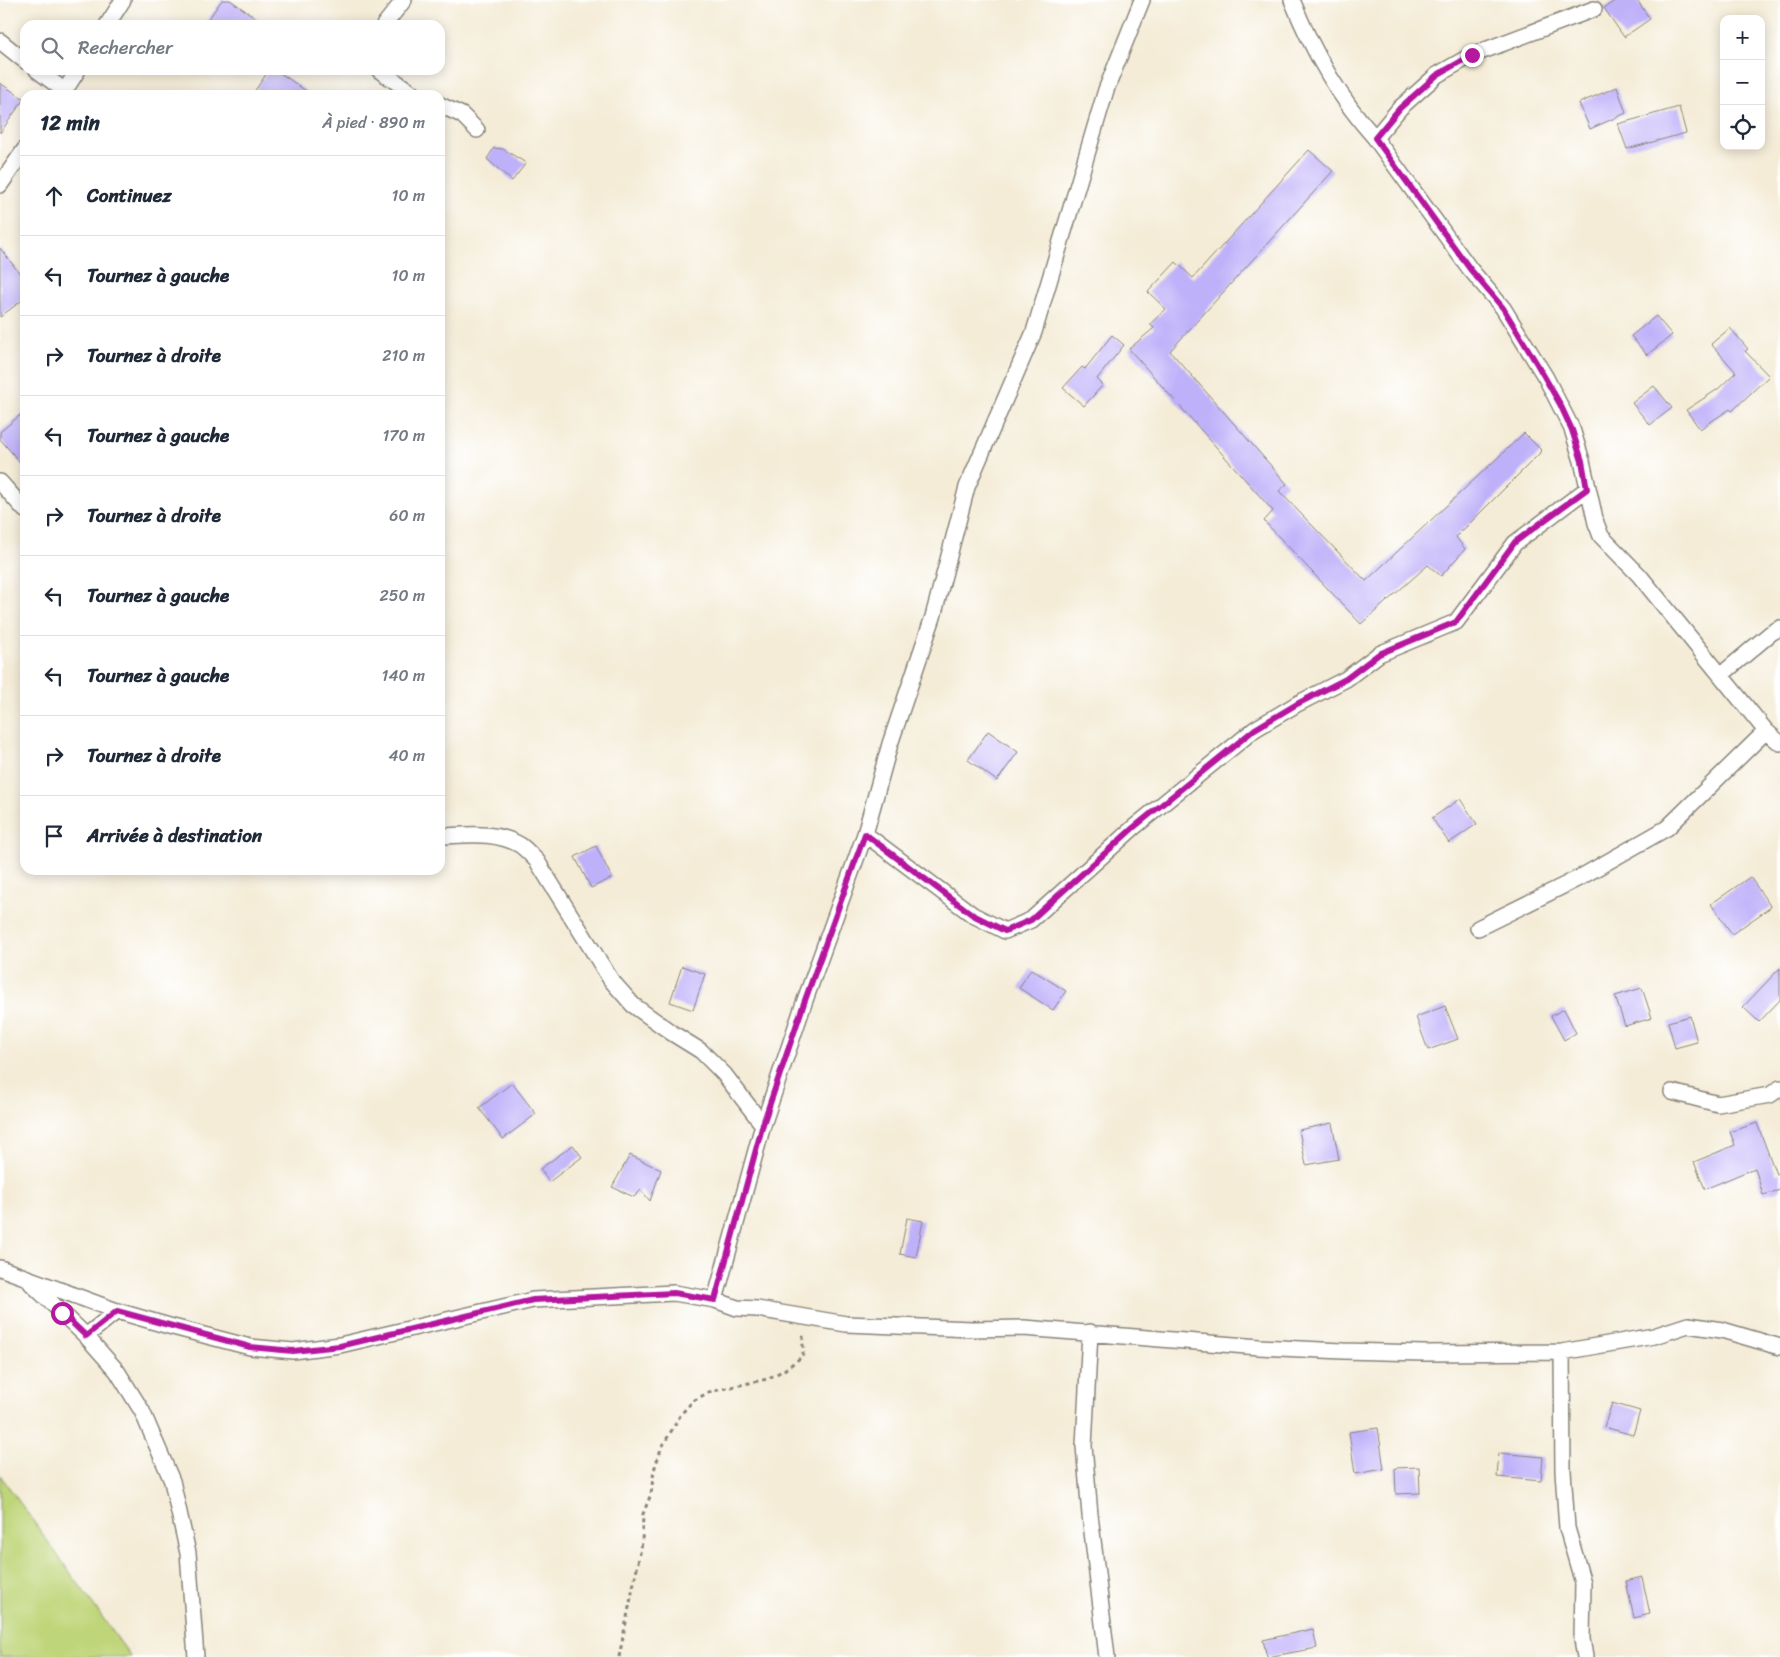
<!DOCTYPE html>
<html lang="fr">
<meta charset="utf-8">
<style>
:root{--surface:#fff;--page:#f6f6f7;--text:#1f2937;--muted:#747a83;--line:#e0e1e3}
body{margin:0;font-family:Sriracha,sans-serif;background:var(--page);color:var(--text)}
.controls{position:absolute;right:15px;top:15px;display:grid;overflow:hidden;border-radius:10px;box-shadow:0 2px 12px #0003}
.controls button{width:45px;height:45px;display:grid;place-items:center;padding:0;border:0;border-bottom:1px solid var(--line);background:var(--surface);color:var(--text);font:25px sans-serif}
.stop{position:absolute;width:15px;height:15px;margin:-11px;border:4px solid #b5179e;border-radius:50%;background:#fff}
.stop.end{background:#b5179e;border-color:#fff;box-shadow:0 1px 5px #0008}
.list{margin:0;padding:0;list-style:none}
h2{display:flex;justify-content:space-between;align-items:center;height:65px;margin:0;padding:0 20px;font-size:21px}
h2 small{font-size:16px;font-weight:400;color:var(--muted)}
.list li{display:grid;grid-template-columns:32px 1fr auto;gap:15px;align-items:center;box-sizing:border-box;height:80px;padding:0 20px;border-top:1px solid var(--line)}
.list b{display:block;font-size:19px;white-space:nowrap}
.list em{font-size:16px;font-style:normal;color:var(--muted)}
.icon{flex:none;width:28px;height:28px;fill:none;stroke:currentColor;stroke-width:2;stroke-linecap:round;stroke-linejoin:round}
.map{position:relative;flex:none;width:1780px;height:1657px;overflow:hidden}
.search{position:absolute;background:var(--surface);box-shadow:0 2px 12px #0003;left:20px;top:20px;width:425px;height:55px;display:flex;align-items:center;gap:12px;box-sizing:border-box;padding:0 18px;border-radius:15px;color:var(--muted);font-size:19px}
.panel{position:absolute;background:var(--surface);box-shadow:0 2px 12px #0003;left:20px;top:90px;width:425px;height:785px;border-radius:15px}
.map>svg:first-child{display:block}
</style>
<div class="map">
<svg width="1780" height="1657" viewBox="0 0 1780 1657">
<rect width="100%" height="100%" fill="#fff"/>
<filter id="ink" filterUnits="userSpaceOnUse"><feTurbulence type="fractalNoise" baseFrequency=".02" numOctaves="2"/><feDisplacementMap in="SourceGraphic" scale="10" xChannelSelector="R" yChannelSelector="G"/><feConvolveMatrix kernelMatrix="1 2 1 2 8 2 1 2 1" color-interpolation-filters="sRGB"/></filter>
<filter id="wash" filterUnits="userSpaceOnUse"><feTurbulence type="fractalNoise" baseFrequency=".0096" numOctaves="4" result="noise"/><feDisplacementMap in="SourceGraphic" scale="20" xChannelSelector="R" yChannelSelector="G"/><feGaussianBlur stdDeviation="1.12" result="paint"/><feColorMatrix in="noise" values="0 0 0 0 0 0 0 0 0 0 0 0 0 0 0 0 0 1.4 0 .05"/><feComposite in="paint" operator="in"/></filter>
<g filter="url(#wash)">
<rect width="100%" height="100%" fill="#f4ecd7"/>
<path fill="#bfd579" stroke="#6e784a" d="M0,1475L131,1657H0Z"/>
<g id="blocks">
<path fill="#bfb1f9" d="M222,0H230L266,25H204Z
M1616,0H1637L1650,19L1624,37L1604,8Z
M269,70H276L312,95H252Z
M0,83L24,99L0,133Z
M1617,87L1626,113L1590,129L1579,103Z
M1679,107L1686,133L1627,149L1618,124Z
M494,148L503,149L526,163L512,181L487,159Z
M1309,150L1333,171L1170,351L1287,484L1279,491L1366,581L1524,433L1542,451L1456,537L1465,549L1441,576L1428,565L1361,624L1264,521L1273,511L1129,349L1154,328L1150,324L1166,309L1148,292L1176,262L1193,278Z
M0,248L25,280V298L0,317Z
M1656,316L1672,335L1647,355L1631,336Z
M1730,328L1748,349L1745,351L1769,376L1732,411L1730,409L1700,429L1686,410L1718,389L1736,372L1711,344Z
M1112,335L1124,345L1097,379L1103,385L1084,406L1063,388L1082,367L1085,369Z
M1654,386L1672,408L1650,425L1632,403Z
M25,411V468L0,439V432Z
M988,731L1018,752L997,781L968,760Z
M1460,799L1477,824L1449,843L1432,818Z
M596,846L612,878L591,888L575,857Z
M1750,877L1771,907L1732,934L1711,904Z
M682,966L705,974L693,1010L670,1002Z
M1780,968V1000L1759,1022L1743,1007Z
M1031,969L1066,991L1053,1010L1019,988Z
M1642,988L1652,1018L1625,1026L1615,996Z
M1445,1006L1458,1039L1428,1050L1416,1017Z
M1564,1009L1576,1033L1564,1040L1551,1016Z
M1690,1016L1697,1042L1675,1048L1668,1022Z
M512,1083L536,1114L503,1139L479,1108Z
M1332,1123L1339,1159L1306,1165L1299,1130Z
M1757,1123L1776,1174L1780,1173V1190L1763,1195L1755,1168L1705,1189L1694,1162L1735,1145L1730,1132Z
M573,1145L582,1157L549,1182L540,1169Z
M630,1155L661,1170L650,1201L641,1190L634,1197L612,1187Z
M907,1218L923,1221L916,1257L900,1254Z
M1612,1403L1640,1411L1633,1435L1604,1427Z
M1378,1428L1384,1469L1355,1474L1349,1432Z
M1499,1453L1543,1457L1541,1481L1497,1477Z
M1419,1467L1420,1493L1396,1494L1395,1468Z
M1642,1577L1650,1614L1634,1618L1626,1581Z
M1313,1629L1317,1648L1267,1657L1263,1640Z"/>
</g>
</g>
<g filter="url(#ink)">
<use href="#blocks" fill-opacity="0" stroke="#88847a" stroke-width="1"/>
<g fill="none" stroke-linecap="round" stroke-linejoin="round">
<g stroke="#88847a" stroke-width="18">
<path id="street" d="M1292,0C1312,50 1338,97 1375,138L1470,269L1503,308L1546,378L1572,429L1582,461L1596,523L1601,536L1639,575L1766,731L1780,743
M107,25L123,0
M384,25L404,0
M0,41L25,61
M37,70L65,91
M379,70L415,95
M62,95L78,70
M440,105L462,115L477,130
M1375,138L1400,108L1437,75L1472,55L1594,9
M0,185L25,149
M0,482L25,510
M1721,675L1771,633L1780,628
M865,834L973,915L1005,931L1031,920L1133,828L1255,729L1297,704L1346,679L1379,654L1456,622L1515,543L1587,489
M442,836C468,835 496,831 520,845C526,849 532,856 537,861L611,980L633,1005L672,1033L701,1051L724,1074L763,1125
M1478,928L1579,878L1667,828L1766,731
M1672,1092L1718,1104L1770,1095L1780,1088
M0,1268L117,1311L169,1326L250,1347L293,1351L340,1345L533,1300L674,1293L715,1300L737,1308L757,1309L846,1324L972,1329L1024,1328L1259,1347L1343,1351L1424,1353L1562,1352L1654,1336L1688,1325L1722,1330L1780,1347
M31,1283L86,1336L117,1371L142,1411L172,1481L188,1553L196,1657
M715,1300L763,1125L804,1003L865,834L890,744L933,617L967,487L1034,332L1106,90L1142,0
M1090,1332L1084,1446L1090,1515L1107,1657
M86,1336L117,1311
M1562,1352L1563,1471L1567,1528L1583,1583L1582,1639L1585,1657"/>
</g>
<path stroke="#88847a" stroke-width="3" stroke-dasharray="4 4" stroke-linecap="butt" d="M619,1657L642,1543L643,1514L651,1494L654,1470L661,1449L681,1414L693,1401L709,1392L767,1379L784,1370L803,1356V1333"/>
<use href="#street" stroke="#fff" stroke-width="15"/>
</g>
</g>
<g fill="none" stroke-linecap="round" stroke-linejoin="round" filter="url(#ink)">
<path stroke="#b5179e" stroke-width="6" d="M62,1313L86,1336L117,1311L250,1347L293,1351L340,1346L533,1300L674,1293L715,1300L763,1124L804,1003L865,834L973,915L1005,931L1031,920L1133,828L1255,729L1297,704L1346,679L1379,654L1456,622L1515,542L1587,489L1582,461L1572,430L1560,404L1537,364L1503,308L1470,269L1375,138L1400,108L1437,75L1472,55"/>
</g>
</svg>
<div class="controls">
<button>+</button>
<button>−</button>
<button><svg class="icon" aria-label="locate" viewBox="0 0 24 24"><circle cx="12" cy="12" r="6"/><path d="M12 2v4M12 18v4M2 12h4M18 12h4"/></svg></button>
</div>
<div class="stop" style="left:62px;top:1313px"></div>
<div class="stop end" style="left:1472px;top:55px"></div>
<div class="search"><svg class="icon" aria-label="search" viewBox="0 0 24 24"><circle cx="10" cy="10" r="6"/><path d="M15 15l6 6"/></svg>Rechercher</div>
<section class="panel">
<h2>12 min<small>À pied · 890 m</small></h2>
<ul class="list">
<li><svg class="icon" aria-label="ahead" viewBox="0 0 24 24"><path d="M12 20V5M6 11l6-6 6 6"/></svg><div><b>Continuez</b></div><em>10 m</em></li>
<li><svg class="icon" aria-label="left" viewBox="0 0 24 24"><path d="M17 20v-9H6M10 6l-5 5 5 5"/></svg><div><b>Tournez à gauche</b></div><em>10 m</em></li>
<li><svg class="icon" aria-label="right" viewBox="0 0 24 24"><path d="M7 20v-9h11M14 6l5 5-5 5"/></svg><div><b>Tournez à droite</b></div><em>210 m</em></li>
<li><svg class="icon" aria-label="left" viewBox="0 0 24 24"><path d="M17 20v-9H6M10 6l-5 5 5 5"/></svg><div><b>Tournez à gauche</b></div><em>170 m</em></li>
<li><svg class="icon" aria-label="right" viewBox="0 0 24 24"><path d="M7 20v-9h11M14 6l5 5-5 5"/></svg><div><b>Tournez à droite</b></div><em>60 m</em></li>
<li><svg class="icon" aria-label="left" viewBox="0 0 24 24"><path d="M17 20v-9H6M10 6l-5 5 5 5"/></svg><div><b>Tournez à gauche</b></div><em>250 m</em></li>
<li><svg class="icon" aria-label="left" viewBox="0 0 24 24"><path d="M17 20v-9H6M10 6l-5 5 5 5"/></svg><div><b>Tournez à gauche</b></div><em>140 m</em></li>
<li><svg class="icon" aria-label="right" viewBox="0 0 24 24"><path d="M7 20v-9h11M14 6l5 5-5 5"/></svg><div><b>Tournez à droite</b></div><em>40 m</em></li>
<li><svg class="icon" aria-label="arrive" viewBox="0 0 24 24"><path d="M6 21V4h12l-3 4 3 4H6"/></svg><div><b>Arrivée à destination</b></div></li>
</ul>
</section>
</div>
